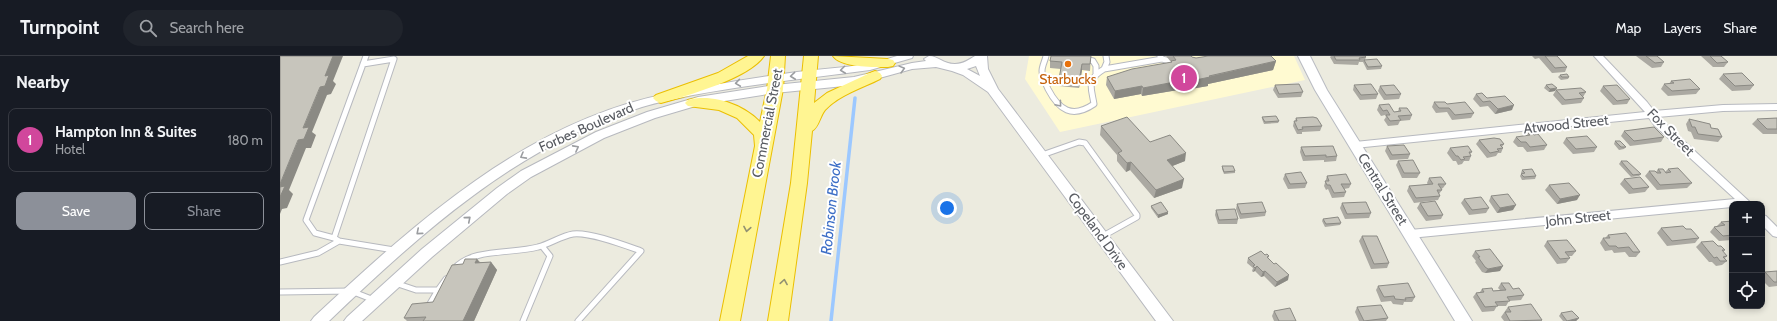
<!DOCTYPE html>
<meta charset="utf-8">
<style>
:root{--surface:#171b24;--page:#20242c;--text:#f1f3f6;--muted:#9ea1a6;--line:#363941;--accent:#8c9099}
body{margin:0;font-family:Cabin,sans-serif;background:var(--page);color:var(--text)}
.controls{position:absolute;right:12px;bottom:12px;display:grid;overflow:hidden;border-radius:8px;box-shadow:0 2px 6px #0003}
.controls button{width:36px;height:36px;display:grid;place-items:center;padding:0;border:0;border-bottom:1px solid var(--line);background:var(--surface);color:var(--text);font:20px sans-serif}
.you{position:absolute;left:667px;top:152px;width:14px;height:14px;margin:-10px;border:3px solid #fff;border-radius:50%;background:#1a73e8;box-shadow:0 0 0 6px #1a73e833}
.badge{display:grid;place-items:center;width:26px;height:26px;border-radius:50%;background:var(--accent);color:#fff;font-size:13px;font-weight:700}
.pin{position:absolute;translate:-50% -50%;border:2px solid #fff;box-shadow:0 1px 4px #0006}
.list{margin:0;padding:0;list-style:none}
h2{display:flex;justify-content:space-between;align-items:center;height:52px;margin:0;padding:0 16px;font-size:17px}
h2 small{font-size:13px;font-weight:400;color:var(--muted)}
.list li{display:grid;grid-template-columns:26px 1fr auto;gap:12px;align-items:center;box-sizing:border-box;height:64px;margin:0 8px 8px;padding:0 8px;border:1px solid var(--line);border-radius:8px}
.list b{display:block;font-size:15px;white-space:nowrap}
.list p{margin:0;font-size:13px;white-space:nowrap;color:var(--muted)}
.list em{font-size:13px;font-style:normal;color:var(--muted)}
.actions{display:flex;gap:8px;padding:12px 16px}
.actions a{flex:1;padding:9px 0;border:1px solid var(--accent);border-radius:8px;text-align:center;font-size:14px;color:var(--accent)}
.actions .main{background:var(--accent);color:#fff}
.icon{flex:none;width:22px;height:22px;fill:none;stroke:currentColor;stroke-width:2;stroke-linecap:round;stroke-linejoin:round}
.map{position:relative;flex:none;width:1497px;height:265px;overflow:hidden}
header{display:flex;align-items:center;gap:24px;box-sizing:border-box;height:56px;padding:0 20px;background:var(--surface);border-bottom:1px solid var(--line)}
header strong{font-size:19px}
nav{display:flex;gap:22px;margin-inline-start:auto;font-size:14px}
.search{width:280px;height:36px;background:var(--page);display:flex;align-items:center;gap:10px;box-sizing:border-box;padding:0 14px;border-radius:22px;color:var(--muted);font-size:15px}
main{display:flex}
aside{flex:1;background:var(--surface)}
.map>svg:first-child{display:block}
</style>
<header>
<strong>Turnpoint</strong>
<div class="search"><svg class="icon" aria-label="search" viewBox="0 0 24 24"><circle cx="10" cy="10" r="6"/><path d="M15 15l6 6"/></svg>Search here</div>
<nav><a>Map</a><a>Layers</a><a>Share</a></nav>
</header>
<main>
<aside>
<h2>Nearby<small></small></h2>
<ul class="list">
<li><span class="badge" style="background:#d1479c">1</span><div><b>Hampton Inn &amp; Suites</b><p>Hotel</p></div><em>180 m</em></li>
</ul>
<div class="actions"><a class="main">Save</a><a>Share</a></div>
</aside>
<div class="map">
<svg width="1497" height="265" viewBox="0 0 1497 265">
<rect width="100%" height="100%" fill="#ecebdf"/>
<path fill="#fffad1" d="M749,0H1014L1025,24L780,76L745,23Z"/>
<g fill="none" stroke-linecap="round" stroke-linejoin="round">
<path stroke="#9cc8ff" stroke-width="3.5" d="M551,265L575,42"/>
<g stroke="#b7b9bf" stroke-width="7">
<path id="service" d="M86,0L26,164L35,177L54,182L59,185L114,194
M766,0C765,5 762,10 762,15C762,22 766,28 768,33C779,54 792,63 814,48C811,30 806,24 824,13L882,3L880,0
M805,3L813,5L816,10V17
M882,3L890,5
M824,13L827,6L826,0
M762,99L799,86L805,87L857,159V161L823,180
M54,182L114,3L83,8
M0,206L38,197L59,185
M174,213C191,192 233,198 258,191C270,188 281,180 293,178C310,176 344,189 361,195L298,265
M115,227L136,234H158L166,223
M0,236L71,235L94,244
M148,251L158,234
M243,265L270,200L262,190"/>
</g>
<g stroke="#b7b9bf" stroke-width="2">
<path id="minor" d="M1314,0H1323L1367,46L1374,55L1443,49L1497,48V54L1443,55L1378,61L1472,148H1452V151L1130,182L1126,181L1125,178L1126,175L1130,174L1455,143L1374,69L1369,62L1075,92L1070,89L1075,86L1365,56Z
M1482,159L1486,160L1497,171V181L1493,180L1482,169Z"/>
</g>
<g stroke="#b7b9bf" stroke-width="2">
<path id="tertiary" d="M617,0H633L632,2L590,14C531,22 471,28 413,39C396,43 378,46 362,51C238,89 140,178 49,265H31L34,261C135,167 246,66 386,38C430,29 473,22 517,16C550,12 585,11 617,0Z
M649,0C658,0 663,8 675,8C684,8 688,4 695,0C698,0 704,0 707,0L708,13L718,33L893,265H876L708,36L683,19L672,15L656,11L632,13L574,29L495,37L419,49L375,62L324,82L251,121L227,138L152,201L82,265H64L67,261L142,193L217,132L241,115L316,76L367,56L418,41L495,29L574,21L632,7L646,5L644,3ZM696,10L700,20L687,13Z"/>
</g>
<g stroke="#b8bbc2" stroke-width="2">
<path id="secondary" d="M1018,0H1030L1047,34L1192,265H1175L1035,34Z"/>
</g>
<g stroke="#ebbf00" stroke-width="2">
<path id="trunk" d="M468,0H484C469,22 407,40 381,47L376,45L373,42L376,39L438,17Z
M491,0H505L503,33L460,265H440L475,90L474,79L457,62L439,54L408,50L405,47L408,44C432,37 464,49 480,66L487,33Z
M524,0H538L534,47L547,37L590,17L595,15L600,17L602,20L600,23C582,32 559,39 545,54C540,60 539,71 532,75L527,127L508,265H488L511,127Z
M553,0L608,3L613,4L615,7L613,10L608,11C595,11 561,12 553,0Z"/>
</g>
<use href="#service" stroke="#fff" stroke-width="5"/>
<use href="#minor" fill="#fff" fill-rule="evenodd"/>
<use href="#tertiary" fill="#fff" fill-rule="evenodd"/>
<use href="#secondary" fill="#fff" fill-rule="evenodd"/>
<use href="#trunk" fill="#fff592" fill-rule="evenodd"/>
</g>
<path fill="#aba9a2" d="M811,0L810,15L802,14L799,32L779,30V23L781,13L770,12V5Z
M886,0H911L912,1L916,2L996,5L993,14L928,28V30L905,34L904,33L862,40L861,38L834,43L826,29L827,21L891,6Z
M1051,0H1085L1086,1L1085,4L1102,10L1101,13L1087,14L1083,6H1079L1078,9L1054,8L1050,1Z
M1252,0H1274L1287,11L1285,16L1272,17L1259,2L1255,3Z
M1356,0H1377L1384,6L1381,11L1372,12Z
M1421,0H1441L1448,6L1444,11H1433Z
M1443,18L1474,29L1470,34L1452,35L1439,23Z
M1280,19L1289,21L1288,23L1281,24L1278,21Z
M1391,25L1420,33L1416,38L1388,40L1381,33L1384,28H1389Z
M995,29L1023,36L1021,41L998,42L993,34Z
M1074,29L1098,38L1096,43L1080,44L1073,34Z
M1266,29L1275,35L1269,36L1264,32Z
M1100,30L1121,38L1119,43L1104,44L1098,35Z
M1323,30L1350,43L1347,48L1333,49L1320,35Z
M1276,34L1306,36L1303,41L1304,42L1301,47L1282,49L1273,39Z
M1196,38L1207,42L1232,54L1215,58L1208,50L1200,51L1193,43Z
M1154,46L1167,48L1194,57L1191,62L1172,64L1167,56L1156,57L1152,51Z
M1099,49L1114,56H1118L1119,52L1132,59L1130,64L1120,65L1118,69L1108,70L1104,64L1106,61L1105,59L1101,60L1097,54Z
M982,61L999,65L998,67L984,68L982,63Z
M1016,62L1042,70L1040,75L1022,76V78H1017L1013,70L1014,65H1015Z
M1497,62V78H1483L1472,68L1477,63Z
M1409,63L1431,72L1442,81L1438,86L1414,83L1411,76L1408,75L1406,68Z
M821,70L870,86L905,105L892,110L902,132L874,142L850,114L846,116L837,105V99L820,79Z
M1344,75L1384,81L1381,86L1350,90L1341,80Z
M1248,77L1254,79L1267,89L1264,94L1247,96L1243,91H1238L1233,86L1236,81L1247,80Z
M1286,82L1317,91L1314,96L1293,98L1283,87Z
M1199,84L1224,88L1222,91L1223,92L1221,97H1218L1216,100L1207,102L1196,88Z
M1335,85L1346,91L1344,93L1339,94L1334,88Z
M1107,90L1130,98L1128,103L1110,104L1105,95Z
M1021,91L1057,100L1056,105L1044,106V104L1023,105L1020,96Z
M1170,92L1192,96L1190,98L1191,100L1189,105H1184L1182,108L1178,109L1176,105H1173L1167,97Z
M1118,105L1140,117L1137,122H1122L1116,109Z
M1341,105L1361,118L1359,120L1351,121L1339,108Z
M942,110L955,115V117L944,118L942,113Z
M1378,113L1385,116L1388,113L1412,127L1407,132L1377,134L1365,120L1369,115L1376,116Z
M1242,114L1256,120L1255,123L1242,124L1240,120L1241,118V117Z
M1005,118L1027,127L1025,132L1008,133L1003,123Z
M1047,120L1071,128L1069,132L1064,133L1066,136L1064,141L1052,142L1048,133L1046,134L1044,130Z
M1149,122L1166,128L1163,132L1161,133L1162,134L1159,138L1160,140L1158,144L1134,147L1127,135L1129,130L1148,129L1147,127Z
M1344,123L1369,131L1365,136L1349,138L1340,128Z
M1269,129L1297,144L1277,148L1265,134Z
M1211,140L1233,154L1217,157L1209,145Z
M1184,143L1209,152L1206,157L1189,159L1181,147Z
M1062,147L1091,157L1089,162L1065,163L1060,152Z
M1140,147L1163,159L1161,163L1146,165L1137,152Z
M957,148L986,156L985,160L960,163L956,153Z
M871,150L888,158L878,162L871,152Z
M936,154L958,163L957,168H938L935,159Z
M1043,163L1061,167L1060,169L1045,171L1042,165Z
M1452,165V184L1439,185L1430,176L1434,171L1437,170L1441,166Z
M1381,172L1406,173L1419,182L1415,187L1387,190L1377,177Z
M1328,179L1360,196L1356,201H1349L1345,196L1334,197L1332,194L1325,195L1320,187L1323,182H1325Z
M1082,180L1109,207L1107,212L1091,213L1079,185Z
M1267,185L1296,195L1292,200H1288L1290,202L1286,207L1277,208L1264,190Z
M1421,186L1438,190L1445,194L1443,196L1447,200L1445,202L1447,205L1442,209L1436,210L1432,206H1429L1416,191Z
M1195,195L1220,215L1205,217L1202,216L1195,206L1196,205L1192,200Z
M985,199L989,200L988,202L1008,224L995,231L984,220L981,221L975,215L973,216L972,215L973,212L967,207L968,202Z
M197,203L200,206H211L217,214L194,265H127L124,262L153,246L183,208Z
M1497,215V230L1489,231L1482,224V219L1485,216Z
M1221,227L1233,233L1244,239L1241,244L1229,245L1226,250H1217L1214,255L1202,256L1193,241L1196,237L1200,236L1202,233L1213,235L1220,234L1218,232Z
M1098,230L1135,241L1132,246H1124L1123,249L1113,248L1111,245L1101,246L1096,234Z
M1077,251L1108,262L1106,265H1079L1075,256Z
M1228,251L1262,264V265H1224L1221,261Z
M994,255L1016,265H994L992,260Z
M1281,257L1299,262L1296,265H1283L1279,260Z"/>
<path fill="#8b8a84" d="M53,0H63L53,25L56,28L51,38L47,39L32,76L36,79L31,92H26L9,134L13,138L7,152L2,153L0,158V128Z
M996,5L993,14L928,28V30L905,34L906,26Z
M802,8V14L799,32V25Z
M905,24L904,33L862,40L863,32Z
M862,30L861,38L834,43L835,35Z
M1277,32L1275,35L1269,36L1270,33Z
M1234,49L1232,54L1215,58L1218,53Z
M906,97L905,105L885,113L887,104Z
M851,106L850,114L846,116L847,107Z
M904,123L902,132L874,142L876,134Z
M1300,139L1297,144L1277,148L1280,143Z
M1236,149L1233,154L1217,157L1220,152Z
M888,156V158L878,162V159Z
M197,203L203,211L195,207Z
M211,206L217,214L194,265H183Z
M977,210L975,215L973,216L975,212Z
M1223,210L1220,215L1205,217L1208,213Z
M985,215L984,220L981,221L983,216Z
M1009,219L1008,224L995,231L997,226Z
M1299,262L1296,265H1288Z"/>
<path fill="#c7c5bc" stroke="#8b8a84" d="M0,0H53L45,20L49,19L45,30L40,31L23,72L29,71L24,83L18,84L0,128Z
M771,0H811L810,8H802L799,25L779,23L782,6L770,5Z
M893,0H911L912,1L916,2L928,0H991L996,5L929,20L930,21L906,26L905,24L863,32L862,30L835,35L827,21L852,13L892,6L891,5L896,4Z
M1054,0H1085L1086,1L1079,2L1080,4H1056Z
M1265,0H1277L1287,11L1275,12Z
M1366,0H1377L1384,6L1375,7Z
M1430,0H1441L1448,6L1437,7Z
M1097,3L1102,10L1088,11L1084,4Z
M1462,17L1474,29L1455,30L1443,18Z
M1287,18L1289,21H1282L1280,19Z
M1410,23L1420,33L1392,35L1384,28L1394,27L1391,25Z
M1019,28L1023,36L999,38L995,29Z
M1091,28L1098,38L1081,39L1074,29Z
M1272,28L1277,32L1270,33L1266,29Z
M1114,29L1121,38L1106,39L1100,30Z
M1337,29L1350,43L1337,45L1323,30Z
M1301,32L1306,36L1299,37L1304,42L1285,44L1276,34Z
M1202,37L1207,42L1225,40L1234,49L1218,53L1210,45L1203,46L1196,38Z
M1154,46H1165L1167,48L1185,46L1194,57L1175,59L1169,52H1159Z
M1109,48L1114,56L1121,55L1119,52H1127L1132,59L1118,60L1121,64L1110,65L1106,59H1110L1107,54L1103,55L1099,49Z
M996,60L999,65L985,66L982,61Z
M847,61L870,86L890,79L906,97L887,104L904,123L876,134L851,106L847,107L838,97L842,95L821,70Z
M1033,61L1037,62L1042,70L1022,71L1023,73L1018,74L1014,65H1017L1016,62Z
M1497,62V73H1487L1477,63Z
M1409,63L1430,68L1431,72L1438,73L1442,81L1418,78L1415,71H1412Z
M1374,71L1384,81L1354,85L1344,75Z
M1248,77H1252L1254,79L1258,78L1267,89L1250,91L1246,86H1241L1236,81L1250,79Z
M1307,80L1317,91L1296,93L1286,82Z
M1214,82L1220,83L1224,88L1220,89L1223,92L1217,93L1219,95L1210,97L1199,84Z
M1335,85H1340L1346,91H1341Z
M1124,89L1130,98L1112,99L1107,90Z
M1053,90L1057,100L1046,101V99L1025,100L1021,91Z
M1188,90L1192,96H1189L1191,100L1183,101L1185,103L1181,104L1178,100H1176L1170,92Z
M1133,104L1140,117H1124L1118,105Z
M1341,105H1347L1361,118L1353,119Z
M942,110H953L955,115L944,116Z
M1398,112L1412,127L1380,129L1369,115H1375L1377,117H1381L1378,113H1383L1386,117L1391,116L1388,113Z
M1252,113L1256,120L1244,121L1241,118L1245,117L1242,114Z
M1021,116L1027,127L1010,128L1005,118Z
M1066,118L1071,128H1061L1066,136L1054,137L1050,129H1047L1045,125H1049L1047,120Z
M1161,121L1166,128H1158L1162,134H1157L1160,140L1136,142L1129,130L1153,128L1149,122Z
M1360,121L1369,131L1353,133L1344,123Z
M1289,127L1300,139L1280,143L1269,129Z
M5,130L0,141V131Z
M1228,138L1236,149L1220,152L1211,140Z
M1201,141L1209,152L1192,154L1184,143Z
M1155,145L1163,159L1148,160L1140,147Z
M881,146L888,156L878,159L871,150Z
M982,146L986,156L961,158L957,148Z
M1086,146L1091,157L1067,158L1062,147Z
M955,153L958,163L939,164L936,154Z
M1058,161L1061,167L1046,168L1043,163Z
M1452,165V179L1443,180L1434,171L1445,169L1441,166Z
M1403,170L1406,173H1411L1419,182L1392,185L1381,172Z
M1346,177L1360,196H1353L1349,191L1338,192L1336,190H1329L1323,182H1330L1328,179Z
M1082,180H1097L1109,207L1094,208Z
M1287,184L1296,195L1285,196L1290,202L1280,203L1267,185Z
M1433,185L1438,190H1441L1445,194H1442L1447,200L1443,201L1447,205H1440L1437,201L1434,202L1421,186Z
M1210,193L1223,210L1208,213L1205,211L1198,201H1200L1195,195Z
M981,195L985,199L987,198L989,200L987,201L994,208L996,207L1009,219L997,226L985,215L983,216L977,210L975,212L973,210L975,209L968,202Z
M185,203H197L195,207L211,206L183,265H143L146,261L124,262L132,248L153,246L172,209L183,208Z
M1497,215V226H1494L1485,216Z
M1128,227L1135,241L1125,242L1126,244L1115,243L1114,240L1104,241L1098,230Z
M1221,227H1229L1233,233L1239,232L1244,239L1227,241L1230,245L1215,246L1218,250L1205,251L1196,237L1204,236L1202,233L1212,232L1213,235L1226,234Z
M1251,248L1262,264L1230,265L1225,256H1231L1228,251Z
M1101,249L1108,262L1084,265L1077,251Z
M1010,252L1016,265H999L994,255Z
M1292,255L1299,262L1287,265L1281,257Z"/>
<defs><path id="oneway-chevron" d="M-2-3.5L2.5 0L-2 3.5" fill="none" stroke-width="1.6" stroke-linecap="round" stroke-linejoin="round"/></defs>
<g stroke="#9b9da0">
<use href="#oneway-chevron" transform="translate(622 13) rotate(-15)"/>
<use href="#oneway-chevron" transform="translate(563 14) rotate(173)"/>
<use href="#oneway-chevron" transform="translate(513 20) rotate(174)"/>
<use href="#oneway-chevron" transform="translate(458 27) rotate(172)"/>
<use href="#oneway-chevron" transform="translate(779 48) rotate(50)"/>
<use href="#oneway-chevron" transform="translate(296 92) rotate(-28)"/>
<use href="#oneway-chevron" transform="translate(243 100) rotate(151)"/>
<use href="#oneway-chevron" transform="translate(188 163) rotate(-40)"/>
<use href="#oneway-chevron" transform="translate(139 176) rotate(139)"/>
</g>
<g stroke="#929172">
<use href="#oneway-chevron" transform="translate(467 173) rotate(100)"/>
<use href="#oneway-chevron" transform="translate(504 226) rotate(-81)"/>
</g>
<circle fill="#e8710a" stroke="#fff" stroke-width="1.5" cx="788" cy="8" r="4"/>
<g text-anchor="middle" stroke-width="4" stroke-linejoin="round" paint-order="stroke">
<g font-size="14" fill="#c56008" stroke="#fff">
<text x="788" y="28">Starbucks</text>
</g>
<g font-size="14" fill="#585b61" stroke="#fff">
<text transform="translate(487 67) rotate(-79)" y="5">Commercial Street</text>
<text transform="translate(1286 68) rotate(-6)" y="5">Atwood Street</text>
<text transform="translate(306 71) rotate(-24)" y="5">Forbes Boulevard</text>
<text transform="translate(1391 76) rotate(45)" y="5">Fox Street</text>
<text transform="translate(1103 133) rotate(58)" y="5">Central Street</text>
<text transform="translate(1298 162) rotate(-6)" y="5">John Street</text>
<text transform="translate(818 175) rotate(54)" y="5">Copeland Drive</text>
</g>
<g font-size="15" font-style="italic" fill="#3c6ec6" stroke="#fff">
<text transform="translate(551 152) rotate(-84)" y="5">Robinson Brook</text>
</g>
</g>
</svg>
<div class="controls">
<button>+</button>
<button>−</button>
<button><svg class="icon" aria-label="locate" viewBox="0 0 24 24"><circle cx="12" cy="12" r="6"/><path d="M12 2v4M12 18v4M2 12h4M18 12h4"/></svg></button>
</div>
<div class="you"></div>
<div class="pin badge" style="left:904px;top:22px;background:#d1479c">1</div>
</div>
</main>
